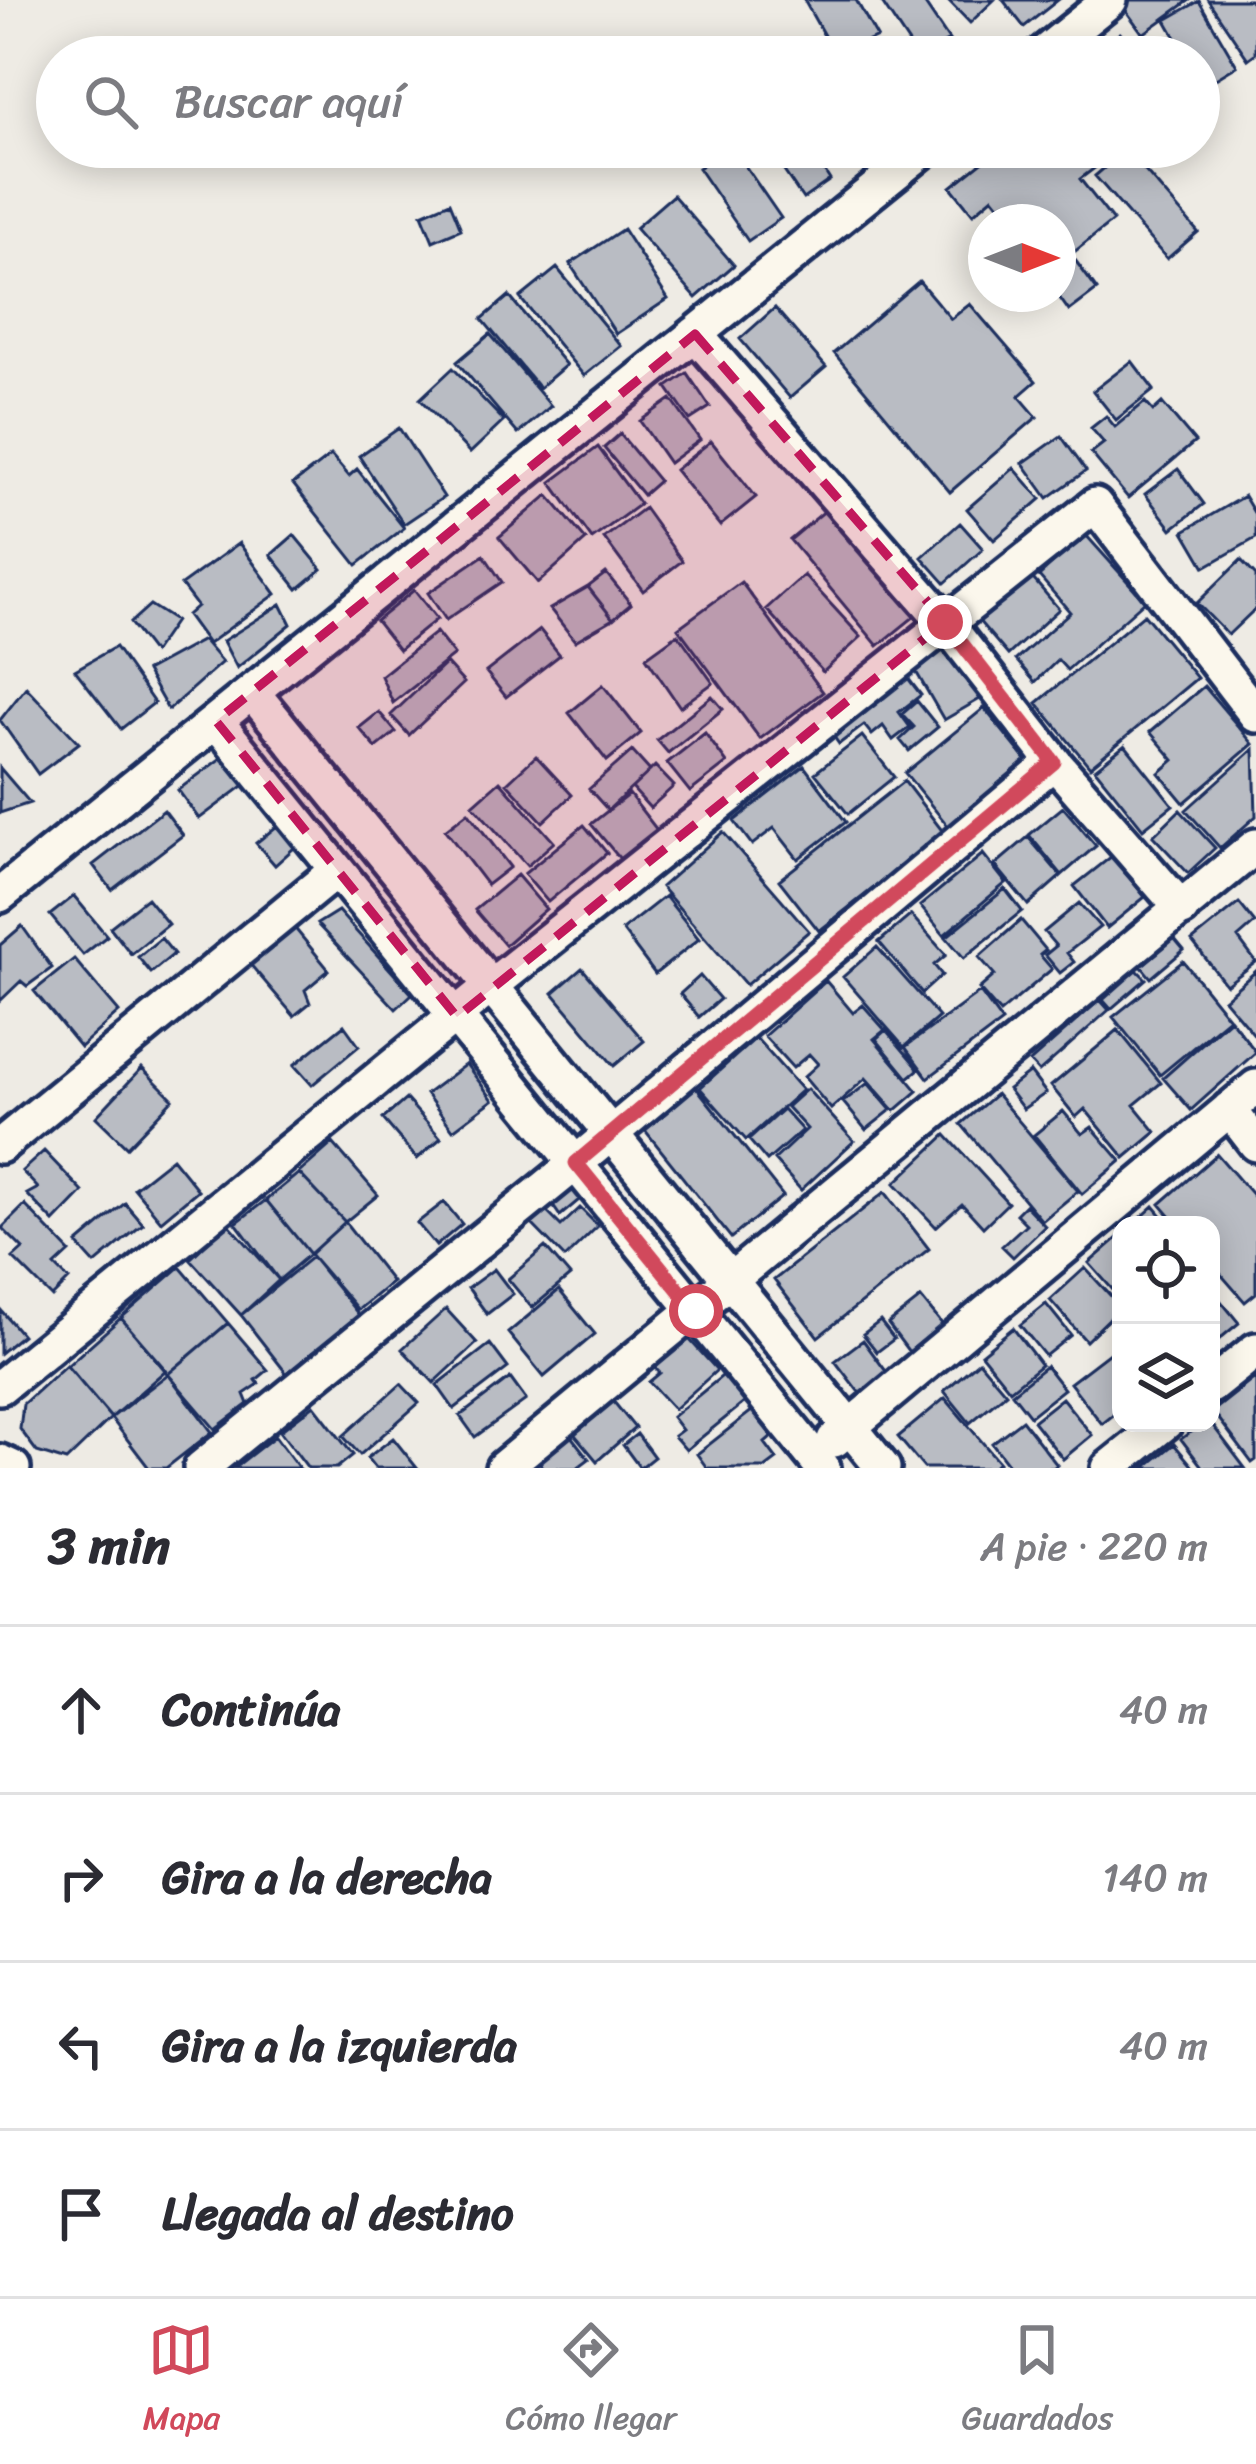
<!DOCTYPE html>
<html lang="es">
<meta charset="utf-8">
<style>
:root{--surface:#fff;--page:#f7f7f7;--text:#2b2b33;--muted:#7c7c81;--line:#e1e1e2;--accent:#d1495b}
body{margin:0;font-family:Sriracha,sans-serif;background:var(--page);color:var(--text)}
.controls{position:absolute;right:36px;bottom:36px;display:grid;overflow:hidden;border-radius:24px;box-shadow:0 6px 30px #0003}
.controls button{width:108px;height:108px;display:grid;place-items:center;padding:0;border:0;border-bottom:3px solid var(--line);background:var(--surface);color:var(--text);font:60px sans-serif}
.compass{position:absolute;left:968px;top:204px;width:108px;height:108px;border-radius:50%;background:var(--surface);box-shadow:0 6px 30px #0003;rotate:90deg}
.stop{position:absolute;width:36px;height:36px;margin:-27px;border:9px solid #d1495b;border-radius:50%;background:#fff}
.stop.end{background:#d1495b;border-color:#fff;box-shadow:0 3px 12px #0008}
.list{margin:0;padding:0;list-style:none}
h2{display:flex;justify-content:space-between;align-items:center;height:156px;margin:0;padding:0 48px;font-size:51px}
h2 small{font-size:39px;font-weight:400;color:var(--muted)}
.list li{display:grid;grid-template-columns:78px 1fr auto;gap:36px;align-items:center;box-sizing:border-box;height:168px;padding:0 48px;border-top:3px solid var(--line)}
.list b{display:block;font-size:45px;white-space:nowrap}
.list em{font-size:39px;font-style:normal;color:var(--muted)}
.icon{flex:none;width:66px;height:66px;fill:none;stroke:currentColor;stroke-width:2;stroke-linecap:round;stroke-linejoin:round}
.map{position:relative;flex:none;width:1256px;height:1468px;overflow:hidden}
.search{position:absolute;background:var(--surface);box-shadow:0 6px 30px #0003;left:36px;right:36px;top:36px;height:132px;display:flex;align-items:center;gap:30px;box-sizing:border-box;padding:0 42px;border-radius:66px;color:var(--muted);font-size:45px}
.sheet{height:828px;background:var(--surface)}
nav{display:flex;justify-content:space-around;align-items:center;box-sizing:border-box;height:168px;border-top:3px solid var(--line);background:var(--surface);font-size:33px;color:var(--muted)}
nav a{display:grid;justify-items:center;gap:6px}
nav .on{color:var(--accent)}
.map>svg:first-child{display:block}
</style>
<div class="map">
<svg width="1256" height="1468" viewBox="0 0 1256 1468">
<rect width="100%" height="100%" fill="#eeebe4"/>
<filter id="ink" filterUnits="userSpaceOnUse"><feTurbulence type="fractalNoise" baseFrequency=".00833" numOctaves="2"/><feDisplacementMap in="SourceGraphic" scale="24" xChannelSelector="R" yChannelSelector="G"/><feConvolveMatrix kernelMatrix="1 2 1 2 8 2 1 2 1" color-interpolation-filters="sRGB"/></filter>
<g filter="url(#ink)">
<path fill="#b9bcc3" stroke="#1b2f5e" stroke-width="3" d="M804,0H856L877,37L836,57Z
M880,0H922L949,40L918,57Z
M948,0H994L970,23Z
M1003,0H1058L1024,27Z
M1118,0H1190L1143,34Z
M1208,0H1250L1256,9V53L1248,59Z
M1199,1L1237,66L1204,86L1199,77V57H1187L1166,20Z
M1120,33L1138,57H1093L1091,54Z
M728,147H732L781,218L748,241L698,168Z
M786,147H821L830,160L821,166L830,180L803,199L773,155Z
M1001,147H1080L1096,167L1080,179L1113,221L1058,265V222H1013L993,197L973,214L951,187Z
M1126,149L1198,232L1167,259L1095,176Z
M673,195L734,265L696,298L635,228Z
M450,202L461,229L433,241L422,214Z
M623,229L668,299L616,334L570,264Z
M1075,260L1097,290L1069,311L1057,294L1058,272Z
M557,268L621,346L584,376L520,298Z
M919,281L951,319L970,304L1036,381L1019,396L1037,417L950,492L834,353Z
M509,296L566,365L539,388L482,319Z
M775,308L826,367L790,398L740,339Z
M490,334L551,406L518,434L457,362Z
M1132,361L1154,390L1116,420L1093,391Z
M453,368L504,421L470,453L420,399Z
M687,373L710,407L690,420L667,387Z
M671,399L700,440L669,463L640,421Z
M1145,402L1153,411L1162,403L1195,442L1128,498L1091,453L1104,443L1091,428L1106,416L1115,427Z
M399,428L444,497L404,524L359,456Z
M620,434L659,481L643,495L604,448Z
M1061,436L1086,471L1048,498L1023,463Z
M711,441L756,497L720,526L675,470Z
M598,447L640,504L592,539L551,482Z
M331,455L349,476L357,469L404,528L357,565L293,484Z
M1014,468L1041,499L994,540L967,509Z
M1178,469L1204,504L1172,529L1145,494Z
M548,495L586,540L538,583L499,537Z
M1244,496L1256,516V538L1205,567L1184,531Z
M644,508L682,561L643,591L604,538Z
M827,509L915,616L878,646L790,540Z
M960,523L983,549L945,583L922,557Z
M1085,534L1145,601L1067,670L1058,660L1035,682L1016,660L1070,612L1039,576Z
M294,535L322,569L298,589L271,555Z
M239,543L276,594L208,644L187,615L197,606L181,585Z
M484,555L502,582L446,620L428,593Z
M1241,560L1256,576V608L1228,635L1197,603Z
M606,573L631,604L613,619L588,587Z
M1028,573L1059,609L1008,655L977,619Z
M804,575L861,637L823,672L766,609Z
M741,582L823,692L760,739L678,628Z
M588,587L613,619L575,641L550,609Z
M414,590L437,619L399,650L376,621Z
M281,604L291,624L237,668L223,641Z
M150,605L175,621L153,653L130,623Z
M1144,614L1197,678L1090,767L1037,703Z
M540,630L560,655L506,697L486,672Z
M436,632L454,655L393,703L381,676Z
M678,634L713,683L680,707L646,657Z
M203,640L222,662L168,710L146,671Z
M947,642L980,699L944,720L911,663Z
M115,647L154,703L121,729L75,670Z
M446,663L464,683L409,735L391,715Z
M901,669L921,695L899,712L910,727L893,740L883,726L872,735L864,725L839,744L827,727Z
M603,685L641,733L607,761L569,713Z
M1204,686L1253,744L1184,803L1159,773L1174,760L1150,732Z
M26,687L79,743L38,774L0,720Z
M712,696L723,709L668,753L657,740Z
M917,701L938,727L909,751L900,740L914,727L902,714Z
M984,708L1031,766L952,831L905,773Z
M379,712L396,732L376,748L359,728Z
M705,733L727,763L690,792L667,763Z
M862,736L894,777L848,814L815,773Z
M1125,745L1173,805L1143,829L1095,769Z
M1254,749L1256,816L1220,848L1186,810Z
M632,751L650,771L608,810L589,789Z
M229,752L250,781L199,819L178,790Z
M536,756L572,795L543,822L507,783Z
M655,766L674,786L650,808L632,788Z
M804,766L846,822L798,859L774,828L752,845L734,821Z
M0,768L30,803L0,813Z
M500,781L554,842L527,866L473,805Z
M904,781L944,833L819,931L779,880Z
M629,794L657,830L620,859L591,824Z
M1063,807L1096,846L1062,875L1029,835Z
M164,810L183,835L112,890L93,865Z
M1180,810L1215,848L1188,873L1153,836Z
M468,812L510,867L487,885L445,830Z
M584,825L607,853L548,902L524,874Z
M277,826L295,847L275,865L256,843Z
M723,832L809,931L746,985L661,887Z
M1028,837L1061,876L1028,905L995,865Z
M983,854L1006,883L944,935L920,906Z
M1112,856L1145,897L1107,928L1074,886Z
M517,875L546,909L505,945L475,910Z
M1005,889L1022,911L964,958L946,937Z
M74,896L107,936L83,955L50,915Z
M665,896L699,939L655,974L622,930Z
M147,898L168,924L131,954L110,927Z
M1079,903L1100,927L1067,953L1074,962L1060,973L1045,955L1056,946L1044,932Z
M1239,903L1255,923L1238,938L1256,962L1226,985L1192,941Z
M338,911L412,994L396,1009L317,924Z
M911,915L946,955L934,965L942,975L922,993L879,942Z
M1021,920L1046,950L1040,955L1052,969L1000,1013L979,989L995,975L979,957Z
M22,926L52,968L27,986L21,981L0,1001V945Z
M293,926L329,970L305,990L310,1003L294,1016L249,963Z
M161,938L174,954L151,973L138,957Z
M1174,938L1184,950L1151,978L1141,966Z
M877,947L939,1017L904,1047L843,977Z
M74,959L119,1012L80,1047L34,991Z
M1183,961L1229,1018L1160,1075L1113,1017Z
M582,968L644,1041L614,1066L553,993Z
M1137,970L1146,979L1111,1009L1103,1000Z
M1256,971V1037L1224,999Z
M700,976L720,999L699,1017L680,994Z
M826,981L853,1013L863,1005L885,1030L874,1039L918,1091L895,1111L866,1078L831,1109L804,1077L818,1064L809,1054L793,1068L764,1036Z
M980,992L1002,1022L928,1078L905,1047Z
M1100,1000L1109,1010L1039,1072L1030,1062Z
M1230,1019L1256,1052L1191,1110L1163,1078Z
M344,1025L359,1046L312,1085L294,1065Z
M886,1030L919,1069L908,1078L876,1039Z
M1118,1030L1161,1083L1134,1105L1156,1132L1125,1158L1085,1109L1076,1117L1051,1086Z
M756,1038L802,1090L746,1140L700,1088Z
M466,1064L493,1100L453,1130L426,1094Z
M142,1068L173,1099L127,1147L96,1117Z
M1030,1072L1046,1093L1023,1109L1008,1089Z
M868,1083L891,1110L866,1130L843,1102Z
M696,1087L783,1196L731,1238L644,1129Z
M807,1089L854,1141L801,1190L774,1160L807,1129L787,1107Z
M996,1094L1078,1191L1042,1221L961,1124Z
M406,1099L441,1138L417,1159L383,1119Z
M783,1109L802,1130L767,1161L749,1140Z
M1063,1111L1082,1134L1092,1127L1121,1161L1082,1194L1034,1135Z
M946,1135L1008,1203L983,1227L962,1204L936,1227L895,1183Z
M333,1143L378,1195L345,1222L299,1173Z
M44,1151L83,1192L54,1222L27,1194L38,1188L22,1171Z
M1217,1154L1256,1199V1293L1245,1302L1211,1263V1225H1178L1160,1204Z
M172,1158L198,1190L161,1221L134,1188Z
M299,1173L345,1222L310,1254L266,1200Z
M575,1183L585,1195L560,1216L551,1203Z
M885,1192L929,1249L818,1337L774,1280Z
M266,1200L310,1254L279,1280L236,1223Z
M444,1202L462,1224L436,1246L417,1223Z
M125,1203L143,1224L95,1264L77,1244Z
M25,1205L70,1252L55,1266L69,1280L52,1297L13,1258L23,1249L2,1228Z
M1025,1205L1045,1226L1013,1257L1002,1246L1026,1224L1016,1214Z
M1154,1206L1170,1225H1133Z
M580,1208L598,1226L565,1258L532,1224L546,1211L561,1226Z
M345,1222L392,1282L358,1310L310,1254Z
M228,1223L279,1280L241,1315L190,1259Z
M1121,1235V1299L1089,1263Z
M545,1247L570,1276L532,1308L508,1279Z
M312,1257L359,1315L287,1374L241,1315Z
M180,1267L228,1323L168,1374L121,1318Z
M1085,1268L1121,1307L1086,1341L1050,1300Z
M494,1269L513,1294L487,1314L468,1288Z
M1211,1289L1239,1323L1211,1346Z
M559,1290L595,1334L544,1377L508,1333Z
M921,1298L943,1325L909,1352L888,1324Z
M1046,1304L1071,1335L1045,1356L1020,1325Z
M0,1309L22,1335L0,1353Z
M446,1309L477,1343L434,1383L402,1349Z
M121,1318L166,1370L111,1418L67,1366Z
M880,1321L894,1339L877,1352L863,1334Z
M228,1323L268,1370L256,1380L259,1384L244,1394L248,1404L215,1429L168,1374Z
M1013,1328L1041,1365L1010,1390L981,1354Z
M688,1338L717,1370L674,1409L649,1382L660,1373L655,1368Z
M863,1340L888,1374L861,1395L835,1361Z
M490,1344L508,1368L454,1409L437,1385Z
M1121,1344V1409L1102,1424L1070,1383Z
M979,1361L1006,1393L970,1423L944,1391Z
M66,1365L111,1418L66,1461L37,1452L20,1429L23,1404Z
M1046,1366L1064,1389L1030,1416L1012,1393Z
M733,1367L755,1394L686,1450L674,1436L682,1430L672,1417Z
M168,1374L212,1432L166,1468H149L111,1418Z
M1256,1377V1460L1252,1463L1213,1411Z
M510,1378L526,1400L475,1437L460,1416Z
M401,1384L419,1403L360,1455L343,1436Z
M609,1396L635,1428L597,1461L570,1429Z
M945,1398L999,1462L992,1468H924L898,1437Z
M1062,1398L1092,1435L1063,1459L1033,1421Z
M314,1405L353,1455L337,1468H308L280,1431Z
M758,1406L772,1423L766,1428L772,1437L765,1443L777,1459L765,1468H707L697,1454Z
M1022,1420L1057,1465L1053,1468H1011L992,1443Z
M1202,1423H1211L1245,1468H1203L1181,1439Z
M567,1431L589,1459L577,1468H544L535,1457Z
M637,1434L654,1457L640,1468L623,1445Z
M275,1436L299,1468H234Z
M393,1438L417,1468H375L367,1458Z
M1174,1444L1194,1468H1144Z"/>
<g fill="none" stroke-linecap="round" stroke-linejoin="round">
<g stroke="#1b2f5e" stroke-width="42">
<path id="minor" d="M1039,57L1110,0
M695,334L945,622L1054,762L1182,909
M252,692L883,1468
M216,721L823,1468
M0,895L927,147
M1229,1109L1256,1144
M0,1146L337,870
M1211,1386L1256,1350
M0,1387L491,986L1095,505L1256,715
M834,1440L1256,1087
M0,1462L13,1468
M201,1468L576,1163L1054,762
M503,1468L1256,846
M1109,1468L1165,1423"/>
</g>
<use href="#minor" stroke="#fbf7ec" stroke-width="33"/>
</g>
</g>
<g fill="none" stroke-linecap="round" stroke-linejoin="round" filter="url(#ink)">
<path stroke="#d1495b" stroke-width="15" d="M696,1311L576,1163L1054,762L945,622"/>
</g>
<path fill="#c2185b" fill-opacity="0.2" stroke="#c2185b" stroke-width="9" stroke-dasharray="24 15" stroke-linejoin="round" d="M695,334L945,622L457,1017L216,721Z"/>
</svg>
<div class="controls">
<button><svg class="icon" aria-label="locate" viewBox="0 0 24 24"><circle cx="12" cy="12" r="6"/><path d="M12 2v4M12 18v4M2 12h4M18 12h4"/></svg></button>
<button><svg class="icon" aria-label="layers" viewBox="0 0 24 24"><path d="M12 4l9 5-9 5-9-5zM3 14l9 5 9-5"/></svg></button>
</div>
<svg class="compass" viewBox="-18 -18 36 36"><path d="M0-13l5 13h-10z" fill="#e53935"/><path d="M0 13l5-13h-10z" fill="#7c7c81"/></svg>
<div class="stop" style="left:696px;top:1311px"></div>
<div class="stop end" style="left:945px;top:622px"></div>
<div class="search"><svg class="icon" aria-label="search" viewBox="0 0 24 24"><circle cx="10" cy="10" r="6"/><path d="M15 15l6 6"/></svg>Buscar aquí</div>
</div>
<section class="sheet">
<h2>3 min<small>A pie · 220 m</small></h2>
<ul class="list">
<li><svg class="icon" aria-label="ahead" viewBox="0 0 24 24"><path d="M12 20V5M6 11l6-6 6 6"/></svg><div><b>Continúa</b></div><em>40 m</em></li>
<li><svg class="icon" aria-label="right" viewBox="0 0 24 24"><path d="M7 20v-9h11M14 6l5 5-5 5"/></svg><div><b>Gira a la derecha</b></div><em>140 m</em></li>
<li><svg class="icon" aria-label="left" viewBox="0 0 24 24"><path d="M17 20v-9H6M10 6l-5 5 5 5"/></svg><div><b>Gira a la izquierda</b></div><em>40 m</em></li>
<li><svg class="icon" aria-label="arrive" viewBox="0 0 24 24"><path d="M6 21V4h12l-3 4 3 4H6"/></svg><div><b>Llegada al destino</b></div></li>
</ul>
</section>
<nav>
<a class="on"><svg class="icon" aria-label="map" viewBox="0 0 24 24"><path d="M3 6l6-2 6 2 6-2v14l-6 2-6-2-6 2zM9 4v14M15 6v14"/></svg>Mapa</a>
<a><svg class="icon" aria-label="directions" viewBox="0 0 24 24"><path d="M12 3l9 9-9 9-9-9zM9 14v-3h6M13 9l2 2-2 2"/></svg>Cómo llegar</a>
<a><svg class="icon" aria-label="saved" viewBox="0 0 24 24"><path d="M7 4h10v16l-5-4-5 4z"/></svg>Guardados</a>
</nav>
